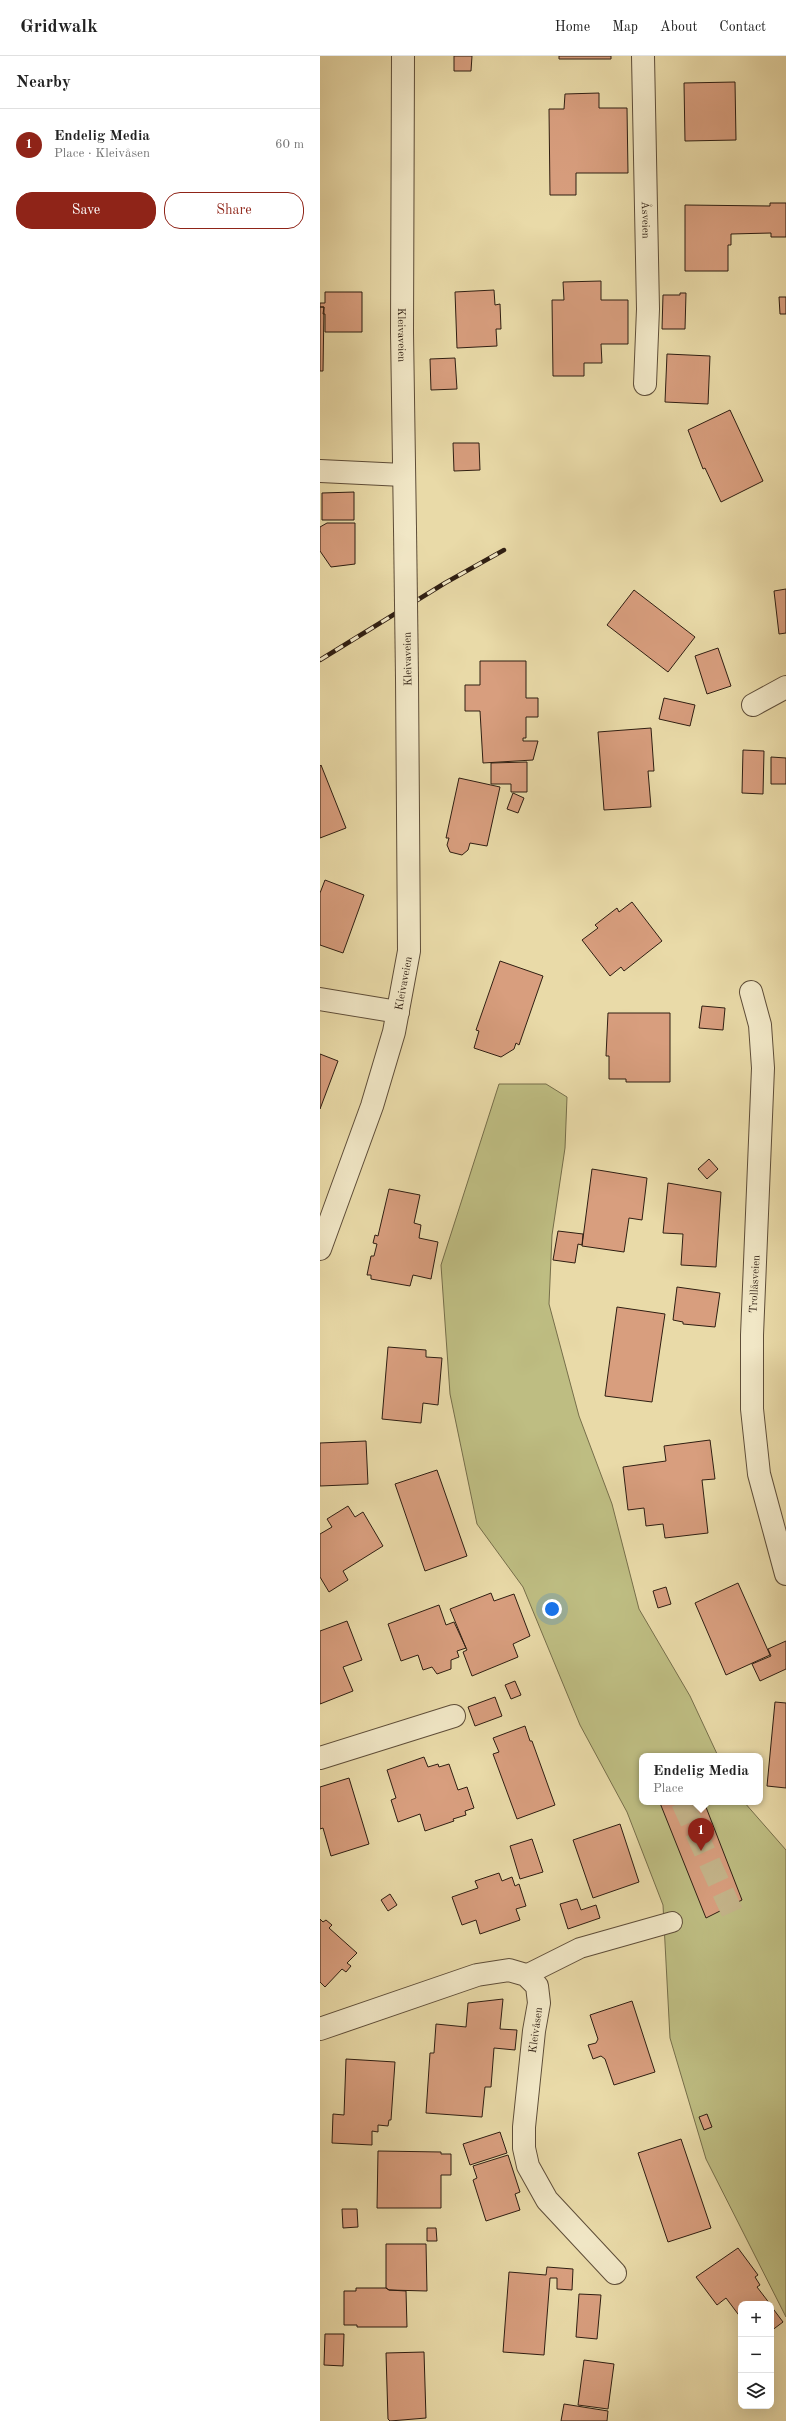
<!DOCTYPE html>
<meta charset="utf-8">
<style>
:root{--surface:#fff;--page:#f6f6f6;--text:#222;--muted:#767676;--line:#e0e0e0;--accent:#8f2418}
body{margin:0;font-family:"Old Standard TT",serif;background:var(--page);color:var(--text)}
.controls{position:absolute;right:12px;bottom:12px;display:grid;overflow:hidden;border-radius:8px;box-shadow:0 4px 16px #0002}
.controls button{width:36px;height:36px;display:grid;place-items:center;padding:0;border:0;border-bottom:1px solid var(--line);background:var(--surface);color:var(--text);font:20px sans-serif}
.you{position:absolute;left:232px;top:1553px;width:14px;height:14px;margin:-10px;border:3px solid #fff;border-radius:50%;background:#1a73e8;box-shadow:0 0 0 6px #1a73e833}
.badge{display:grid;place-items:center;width:26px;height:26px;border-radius:50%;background:var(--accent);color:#fff;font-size:13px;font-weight:700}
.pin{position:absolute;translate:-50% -33px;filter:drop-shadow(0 1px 2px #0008)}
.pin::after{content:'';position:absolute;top:21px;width:14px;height:12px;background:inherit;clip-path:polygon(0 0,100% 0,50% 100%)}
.popup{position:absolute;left:319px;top:1697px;width:124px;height:52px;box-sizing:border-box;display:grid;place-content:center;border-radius:8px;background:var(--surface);filter:drop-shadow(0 1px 3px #0005);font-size:13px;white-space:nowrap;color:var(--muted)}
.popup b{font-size:15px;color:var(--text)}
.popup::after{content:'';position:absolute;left:50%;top:100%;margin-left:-8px;border:8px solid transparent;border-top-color:var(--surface)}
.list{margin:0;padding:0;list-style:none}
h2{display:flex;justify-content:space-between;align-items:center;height:52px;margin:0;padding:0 16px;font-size:17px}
h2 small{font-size:13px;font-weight:400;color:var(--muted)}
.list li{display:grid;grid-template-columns:26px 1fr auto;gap:12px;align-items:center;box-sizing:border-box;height:72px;padding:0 16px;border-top:1px solid var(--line)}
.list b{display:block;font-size:15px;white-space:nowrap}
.list p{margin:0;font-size:13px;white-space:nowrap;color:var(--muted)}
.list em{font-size:13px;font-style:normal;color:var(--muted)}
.actions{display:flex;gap:8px;padding:12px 16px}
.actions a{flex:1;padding:9px 0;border:1px solid var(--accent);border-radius:16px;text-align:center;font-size:14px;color:var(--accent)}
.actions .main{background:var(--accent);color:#fff}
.icon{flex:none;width:22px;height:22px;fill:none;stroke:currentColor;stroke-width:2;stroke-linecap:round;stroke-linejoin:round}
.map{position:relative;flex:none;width:466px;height:2365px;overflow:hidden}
header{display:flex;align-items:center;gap:24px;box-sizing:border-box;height:56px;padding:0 20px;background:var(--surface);border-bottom:1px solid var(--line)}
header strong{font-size:19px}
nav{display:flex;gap:22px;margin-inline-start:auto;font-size:14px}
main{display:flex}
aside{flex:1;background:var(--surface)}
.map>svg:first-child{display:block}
</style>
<header>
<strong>Gridwalk</strong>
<nav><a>Home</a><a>Map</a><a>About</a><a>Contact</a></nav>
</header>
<main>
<aside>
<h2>Nearby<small></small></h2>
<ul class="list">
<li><span class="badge">1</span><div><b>Endelig Media</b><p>Place · Kleivåsen</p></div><em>60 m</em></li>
</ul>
<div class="actions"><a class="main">Save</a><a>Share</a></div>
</aside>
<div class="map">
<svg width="466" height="2365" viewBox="0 0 466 2365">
<rect width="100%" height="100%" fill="#e9daa8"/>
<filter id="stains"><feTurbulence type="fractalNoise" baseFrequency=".005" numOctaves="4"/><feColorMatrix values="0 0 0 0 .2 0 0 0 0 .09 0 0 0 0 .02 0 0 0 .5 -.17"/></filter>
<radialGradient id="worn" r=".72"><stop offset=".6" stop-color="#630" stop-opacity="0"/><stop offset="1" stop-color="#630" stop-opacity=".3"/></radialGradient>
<path fill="#bebd82" stroke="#766e4a" d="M179,1028H226L247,1041L245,1092L232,1179L229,1248L259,1360L292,1448L319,1553L370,1640L398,1700H322V1746H424L466,1794V2261L386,2103L350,1982L343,1849L307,1756L260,1669L203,1531L157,1468L130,1338L121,1209Z"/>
<path fill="#d89e7e" stroke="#2f1e12" d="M134,0H152L151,15H134Z
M239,0H291V3H239Z
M415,26L416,84L365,85L364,27Z
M279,37V52H307L308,117H256V139H230L229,53H244L245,38Z
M450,147H466V181H451V177L411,178V189H408V215H365V149L450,150Z
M281,225V244H308V288H281L282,307H264V320H233L232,244H244L243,226Z
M174,234L175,249L180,248L181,273H176L177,290L137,292L135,236Z
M5,236H42V276H5V258H3L4,251H0V247H5Z
M360,237H366L365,273H342L343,239H360Z
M459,241H466V258H460Z
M0,251H4L3,315H0Z
M347,298L390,300L388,348L345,346Z
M135,302L137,333L111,334L110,303Z
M410,354L443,425L401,446L385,412L383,413L368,374Z
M133,387H159L160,414L134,415Z
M34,436V464H2V437Z
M7,467H35V508L11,511L0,495V471Z
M466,533V577L459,578L454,535Z
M314,534L375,581L348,616L287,569Z
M398,592L411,630L387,638L375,600Z
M160,605H206V642H218V661H206V682H203V685H218L213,704L163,707L160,655H145V629H160Z
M344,642L375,649L370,670L339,663Z
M331,672L334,715H328L331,751L284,754L278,676Z
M423,694L444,695L443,738L422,737Z
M451,701L466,702V728H451Z
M207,706V736H191V728H171V707Z
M1,709L26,772L0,782V710Z
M139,722L180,731L167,790L150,787L148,794L142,799L130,796L127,789L129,782H126Z
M193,737L204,742L198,757L187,753Z
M5,824L44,839L23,897L0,889V837Z
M312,846L342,885L304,915L301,911L290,920L262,884L278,872L275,869L297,852L299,856Z
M180,905L223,920L199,989L196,987L194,993L181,1001L154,992L159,975L156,974Z
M382,950L405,952L403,974L379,972Z
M288,957H350V1026H306V1023H289V1000H286Z
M0,998L18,1005L0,1053Z
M389,1103L398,1113L387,1123L378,1113Z
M272,1113L327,1122L322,1164L309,1162L304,1196L262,1190Z
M348,1127L401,1136L396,1211L361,1209L363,1178L343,1177Z
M69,1133L100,1139L94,1167L101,1169L99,1182L118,1186L111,1223L93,1219L90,1230L51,1223V1219H47L51,1200H54L57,1188L53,1187L55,1179L58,1180Z
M238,1175L263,1178L262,1189L258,1188L255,1207L233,1204Z
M357,1231L400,1237L395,1271L363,1268V1266L353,1264Z
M297,1251L345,1258L332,1346L285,1340Z
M68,1291L106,1294V1301L122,1302L118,1349L103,1347L101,1367L62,1363Z
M390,1384L395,1423L382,1424L388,1477L345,1482L343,1468L326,1470L324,1452L308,1454L303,1411L346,1405L344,1390Z
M46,1385L48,1428L0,1430V1387Z
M117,1414L147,1500L105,1515L75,1428Z
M28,1450L35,1461L43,1456L63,1490L23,1515L28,1524L9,1536L0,1521V1478L12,1471L7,1463Z
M418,1527L450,1599L406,1619L375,1547Z
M346,1531L351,1548L338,1552L333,1535Z
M171,1537L174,1545L194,1538L210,1580L193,1588L198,1601L152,1620L143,1596L147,1594L146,1592L130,1553Z
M119,1549L126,1569L134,1566L146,1592L137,1595L139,1601L131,1604V1613L117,1618L112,1611L103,1614L98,1599L81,1605L68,1568Z
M27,1565L42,1604L23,1611L33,1635L0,1648V1575Z
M466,1585V1613L440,1625L432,1608L451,1600L448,1593Z
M195,1625L201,1639L191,1643L185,1629Z
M175,1641L182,1660L155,1670L148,1651Z
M455,1646L466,1647V1732L447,1730Z
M205,1670L210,1685H212L235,1749L197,1763L173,1698L179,1696L173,1682Z
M104,1701L108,1711L118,1708L119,1711L129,1708L138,1734L147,1731L154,1752L145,1755L146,1759L133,1763L134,1765L105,1775L100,1758L78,1766L71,1744L76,1742L67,1714Z
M29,1722L49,1788L11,1800L3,1772L0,1773V1731Z
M384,1746L422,1844L386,1862L340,1747Z
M300,1768L319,1826L273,1842L253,1784Z
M212,1783L223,1816L200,1823L190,1790Z
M179,1817L182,1825L192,1821L195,1830L199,1828L206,1850L196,1853L200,1864L160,1878L156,1864L142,1869L132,1841L158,1832L155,1825Z
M70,1838L77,1849L68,1855L61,1844Z
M257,1843L261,1854L276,1849L280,1862L248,1873L240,1848Z
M0,1863L3,1866L6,1864L12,1869L9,1872L37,1897L27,1907L31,1910L26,1916L22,1913L5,1931L0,1926Z
M183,1943L180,1973L197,1974L195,1994L174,1992L171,2031H165L162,2061L106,2057L110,1997H114L116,1968L146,1971L148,1947Z
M312,1945L335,2016L294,2029L285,2003L281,2000L273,2003L268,1989L276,1987L278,1983L270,1959Z
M26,2003L75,2006L71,2064H69L68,2070L58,2069V2076L52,2075V2089L12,2087L13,2058L24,2059Z
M387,2058L392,2071L384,2074L379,2061Z
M180,2076L187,2097L150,2109L143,2088Z
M361,2083L391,2172L348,2186L318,2097Z
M58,2095L121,2096V2098H131V2119H121V2152H57Z
M188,2099L200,2136L195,2138L200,2154L166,2165L153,2124L157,2122L153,2110Z
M22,2153H37L38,2171L23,2172Z
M107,2172H116L117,2185H107Z
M66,2188H106L107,2235L69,2234L66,2232Z
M418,2192L438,2219L435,2221L440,2229L437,2231L450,2248H421V2262L406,2242L397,2249L376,2221Z
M227,2211L253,2213L252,2234L237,2233V2222H230L224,2299L183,2296L189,2216L226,2219Z
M36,2232H66L69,2234L86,2235L87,2271H37V2269H24V2235H36Z
M259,2238L281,2239L277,2283L256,2281Z
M451,2250L463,2266L451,2275Z
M5,2278H24L23,2310L4,2309Z
M104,2296L106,2362L70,2365L68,2363L66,2297Z
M264,2304L294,2308L288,2353L258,2349Z
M244,2348L288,2355L287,2365H241Z"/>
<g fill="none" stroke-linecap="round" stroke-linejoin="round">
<path stroke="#c4b48a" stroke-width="22" stroke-dasharray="22 11" stroke-linecap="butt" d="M362,1746L413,1858"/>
<g stroke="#5e4d38" stroke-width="22">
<path id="service" d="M206,1919L260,1892L352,1866"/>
</g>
<g stroke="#5e4d38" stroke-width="24">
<g id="minor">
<path id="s1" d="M83,0L82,276L85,473"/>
<path id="s2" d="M323,0L328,253L325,328"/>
<path d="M0,415L83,419"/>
<path d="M433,649L466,631"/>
<path d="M431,936L440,969L443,1012L432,1279V1353L439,1418L466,1518"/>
<path d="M0,943L78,956"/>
<path id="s3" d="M0,1193L52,1050L74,976L89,895L87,622"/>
<path d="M0,1702L134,1660"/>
<path d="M0,1973L157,1919L189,1914L206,1919L217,1930L219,1947L214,1975L204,2071V2092L208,2110L227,2144L295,2217"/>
</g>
</g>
<use href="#service" stroke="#f1e7c6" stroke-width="20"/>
<use href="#minor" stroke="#f1e7c6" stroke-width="22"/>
<g stroke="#2f1e12" stroke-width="4.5">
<path id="rail" d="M0,604L125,527L184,494"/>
</g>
<use href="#rail" stroke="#f1e7c6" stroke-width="3" stroke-dasharray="9" stroke-linecap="butt"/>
<g stroke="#5e4d38" stroke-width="24" stroke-linecap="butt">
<path id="minor-bridge" d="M85,473L87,622"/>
</g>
<use href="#minor-bridge" stroke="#f1e7c6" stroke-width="22"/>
</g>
<g text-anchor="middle" stroke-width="3" stroke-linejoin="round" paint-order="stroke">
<g font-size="11" fill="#2f1e12" stroke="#f1e7c6">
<text dy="4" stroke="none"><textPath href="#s2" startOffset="164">Åsveien</textPath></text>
<text dy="4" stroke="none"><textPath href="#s1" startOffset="279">Kleivaveien</textPath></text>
<text transform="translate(87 603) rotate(-91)" y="4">Kleivaveien</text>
<text dy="4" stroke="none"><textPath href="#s3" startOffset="279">Kleivaveien</textPath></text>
<text transform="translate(434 1228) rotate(-87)" y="4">Trollåsveien</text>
<text transform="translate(215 1974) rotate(-82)" y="4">Kleivåsen</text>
</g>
</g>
<rect width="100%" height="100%" filter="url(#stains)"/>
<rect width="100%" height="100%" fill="url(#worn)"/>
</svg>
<div class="controls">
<button>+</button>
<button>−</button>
<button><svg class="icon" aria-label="layers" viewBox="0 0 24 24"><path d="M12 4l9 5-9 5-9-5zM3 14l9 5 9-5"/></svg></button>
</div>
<div class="you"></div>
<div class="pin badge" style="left:381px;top:1795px">1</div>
<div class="popup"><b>Endelig Media</b>Place</div>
</div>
</main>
